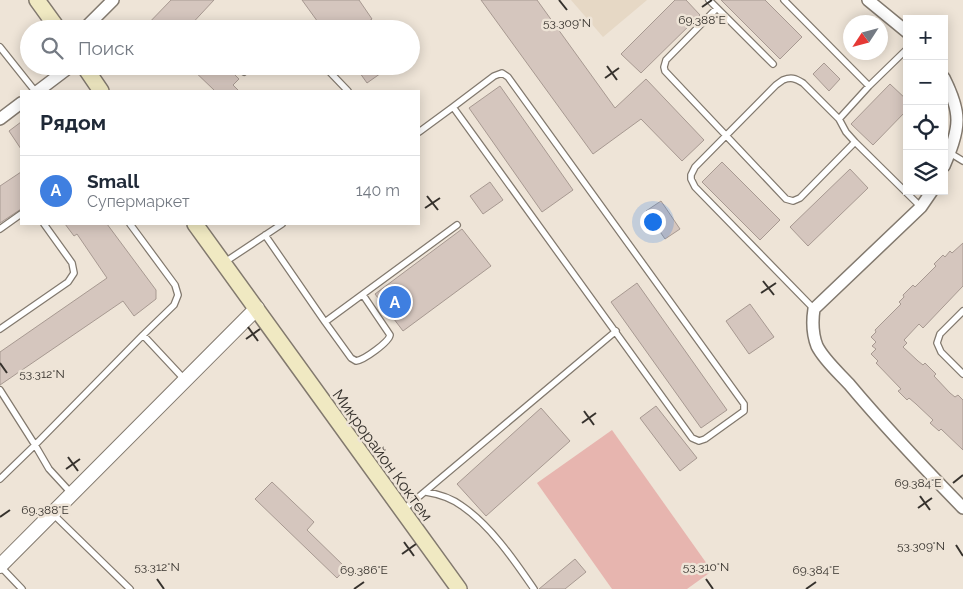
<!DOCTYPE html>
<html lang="ru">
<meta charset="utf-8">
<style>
:root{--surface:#fff;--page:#f6f6f7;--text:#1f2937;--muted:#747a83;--line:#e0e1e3;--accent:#7c2797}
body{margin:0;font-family:Raleway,sans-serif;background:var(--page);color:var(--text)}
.controls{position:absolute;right:15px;top:15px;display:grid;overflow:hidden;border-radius:0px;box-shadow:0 2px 12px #0003}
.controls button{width:45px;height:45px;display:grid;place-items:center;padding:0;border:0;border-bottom:1px solid var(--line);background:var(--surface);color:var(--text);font:25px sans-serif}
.compass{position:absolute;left:843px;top:15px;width:45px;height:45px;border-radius:50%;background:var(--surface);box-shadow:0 2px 12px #0003;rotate:234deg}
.you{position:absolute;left:652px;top:221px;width:18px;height:18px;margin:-12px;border:4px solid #fff;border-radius:50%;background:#1a73e8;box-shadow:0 0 0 8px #1a73e833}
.badge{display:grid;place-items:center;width:32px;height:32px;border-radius:50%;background:var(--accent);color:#fff;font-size:16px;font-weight:700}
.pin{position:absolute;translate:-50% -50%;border:2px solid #fff;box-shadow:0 1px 5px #0006}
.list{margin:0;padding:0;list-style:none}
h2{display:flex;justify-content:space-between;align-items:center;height:65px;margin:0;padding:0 20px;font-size:21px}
h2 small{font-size:16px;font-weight:400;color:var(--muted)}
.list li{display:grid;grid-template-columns:32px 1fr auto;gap:15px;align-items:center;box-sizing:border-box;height:70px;padding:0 20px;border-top:1px solid var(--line)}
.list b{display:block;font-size:19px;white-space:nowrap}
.list p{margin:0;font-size:16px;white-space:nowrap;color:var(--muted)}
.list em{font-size:16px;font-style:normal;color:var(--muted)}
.icon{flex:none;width:28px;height:28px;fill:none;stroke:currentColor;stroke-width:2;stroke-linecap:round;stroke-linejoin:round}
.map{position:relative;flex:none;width:963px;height:589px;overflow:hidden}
.search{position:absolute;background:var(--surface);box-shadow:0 2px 12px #0003;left:20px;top:20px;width:400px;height:55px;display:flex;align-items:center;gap:12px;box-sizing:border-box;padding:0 18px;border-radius:28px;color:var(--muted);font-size:19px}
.panel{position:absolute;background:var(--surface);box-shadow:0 2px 12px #0003;left:20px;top:90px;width:400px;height:135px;border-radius:0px}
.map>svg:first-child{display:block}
</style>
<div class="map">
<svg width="963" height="589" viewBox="0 0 963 589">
<rect width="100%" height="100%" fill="#eee4d7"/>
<path fill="#e6d8c5" d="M571,0H647L603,37Z"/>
<path fill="#e7b5af" d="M612,430L712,571L687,589H612L537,483Z"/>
<path fill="#d5c6be" stroke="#a79991" d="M171,0H214L187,29H143Z
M302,0H359L372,19L365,24L368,29H323Z
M481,0H537L615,108L646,79L704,140L682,161L641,119L593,154Z
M675,0H686L700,15L641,73L621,54Z
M721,0H765L802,37L780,59Z
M824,63L840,79L829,91L813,74Z
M189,66H226L239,79L233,85L239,91H215Z
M355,66H391L367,83Z
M890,84L907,100V110L873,145L851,124Z
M500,86L573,190L542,212L469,108Z
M21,122V149L9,131Z
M722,162L780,220L760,240L702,182Z
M850,169L868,188L808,246L790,227Z
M21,172V209L0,223V186Z
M490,182L503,200L483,214L470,196Z
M661,201L680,229L665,239L646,211Z
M65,224H107L156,290V299L134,316L123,301L0,385V352L107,278L77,234L74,236Z
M462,229L491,266L403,331L375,294Z
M963,243V286L923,328L919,324L904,340L907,343L903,347L918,361L923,365L925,363L936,374L934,376L950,393L955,397L958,395L963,400V450L941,429L939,431L930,423L933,420L916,404L909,398L907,400L898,391L901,389L876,363L878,361L871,354L876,349L872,346L876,342L871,337L876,332L875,330L901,304L899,302L904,297L903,295L913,285L915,287L936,266L934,264L943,255L945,257L950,251L952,253Z
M637,283L727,410L701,428L611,302Z
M750,304L774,337L749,354L726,321Z
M656,406L697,458L680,471L640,418Z
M541,408L570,441L486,516L457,484Z
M272,482L314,522L307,530L346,568L337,578L255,499Z
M575,559L586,572L565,589H539Z"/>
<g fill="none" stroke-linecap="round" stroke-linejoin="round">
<g stroke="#82796e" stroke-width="8">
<path id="service" d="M709,0L773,64
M784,0L869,86
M716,9L666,60L664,67L665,71L786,199L793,201L800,198L855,142L921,207
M0,47L35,91
M324,66L348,91
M244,72L249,66
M502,73L508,77L744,404V411L705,439L699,441L692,438L453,107L494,76Z
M419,132L453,107
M855,142L846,132L839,119L869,86L907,49
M950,153L963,161
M130,224L175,285L178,295L174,305L143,335
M0,229L21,214
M265,235L325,322L457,225
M225,262L282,224
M814,309L695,187L691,179V175L695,167L776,85L783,80C791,77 795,78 803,83L839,119
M963,311L940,334L937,343L941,352L963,374
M325,322L351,358L356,361C364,360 389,342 390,335L363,295
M0,329L68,282L74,273L72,263L44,224
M0,390L35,445L143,335L185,380
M0,479L35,445L49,469L72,494
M426,492C439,494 451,498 462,506C491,526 514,560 534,589
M403,510L616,331
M53,514L130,589
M0,566L22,589"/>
</g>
<g stroke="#82796e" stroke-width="14">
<path id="minor" d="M868,0L907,32
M84,29L113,0
M944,78C950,90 957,106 957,120C957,135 950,152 944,166
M38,91L71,66
M0,119L21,103
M932,191L921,207L814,309C812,322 812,333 817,346C824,360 839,373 849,384C885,427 924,468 963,508"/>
</g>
<g stroke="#82796e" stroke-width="16">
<path id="tertiary" d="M0,566L257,308"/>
</g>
<g stroke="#82796e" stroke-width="18">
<path id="secondary" d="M37,0L58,29
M84,66L101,91
M195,224L459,589"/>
</g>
<use href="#service" stroke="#fff" stroke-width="5.5"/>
<use href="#minor" stroke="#fff" stroke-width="11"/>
<use href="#tertiary" stroke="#fff" stroke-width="14"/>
<use href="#secondary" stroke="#f0e9c2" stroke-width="15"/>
</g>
<path fill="none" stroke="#36322d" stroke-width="2" d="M559,0L567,10M702,7L712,0M607,66L617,80M605,78L619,68M427,196L438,210M425,208L440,198M763,281L774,295M761,293L776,283M248,327L258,341M246,339L260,329M0,363L7,373M584,411L594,425M582,423L596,413M68,457L78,471M66,469L80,459M953,483L963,475M920,496L930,510M918,508L932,498M0,517L10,510M404,542L414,556M956,545L963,556M402,554L416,544M157,579L164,589M706,579L713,589M354,589L364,582M806,589L816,582"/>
<g text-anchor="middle" stroke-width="5" stroke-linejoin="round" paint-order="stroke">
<g font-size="16" fill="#36322d" stroke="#eee4d7">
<text transform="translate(383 455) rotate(54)" y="6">Микрорайон Коктем</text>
</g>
</g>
<g font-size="12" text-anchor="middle" fill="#36322d" stroke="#eee4d7" stroke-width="5" stroke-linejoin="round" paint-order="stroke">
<text x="702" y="24">69.388°E</text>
<text x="567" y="27">53.309°N</text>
<text x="42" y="378">53.312°N</text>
<text x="918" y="487">69.384°E</text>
<text x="45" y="514">69.388°E</text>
<text x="921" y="550">53.309°N</text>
<text x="157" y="571">53.312°N</text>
<text x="706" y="571">53.310°N</text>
<text x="364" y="574">69.386°E</text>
<text x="816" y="574">69.384°E</text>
</g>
</svg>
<div class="controls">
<button>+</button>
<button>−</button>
<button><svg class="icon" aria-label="locate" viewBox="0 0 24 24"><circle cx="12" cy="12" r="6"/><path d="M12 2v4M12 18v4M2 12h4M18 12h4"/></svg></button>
<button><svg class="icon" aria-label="layers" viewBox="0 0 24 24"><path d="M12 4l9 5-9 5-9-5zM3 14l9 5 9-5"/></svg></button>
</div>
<svg class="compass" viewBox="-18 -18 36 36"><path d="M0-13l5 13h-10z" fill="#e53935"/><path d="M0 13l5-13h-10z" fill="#747a83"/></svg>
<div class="you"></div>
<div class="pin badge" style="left:395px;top:302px;background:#3f7fe0">A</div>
<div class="search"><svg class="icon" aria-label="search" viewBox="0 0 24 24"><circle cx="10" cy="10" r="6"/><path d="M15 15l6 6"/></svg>Поиск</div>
<section class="panel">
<h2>Рядом<small></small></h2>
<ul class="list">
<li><span class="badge" style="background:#3f7fe0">A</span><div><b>Small</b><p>Супермаркет</p></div><em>140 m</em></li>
</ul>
</section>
</div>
